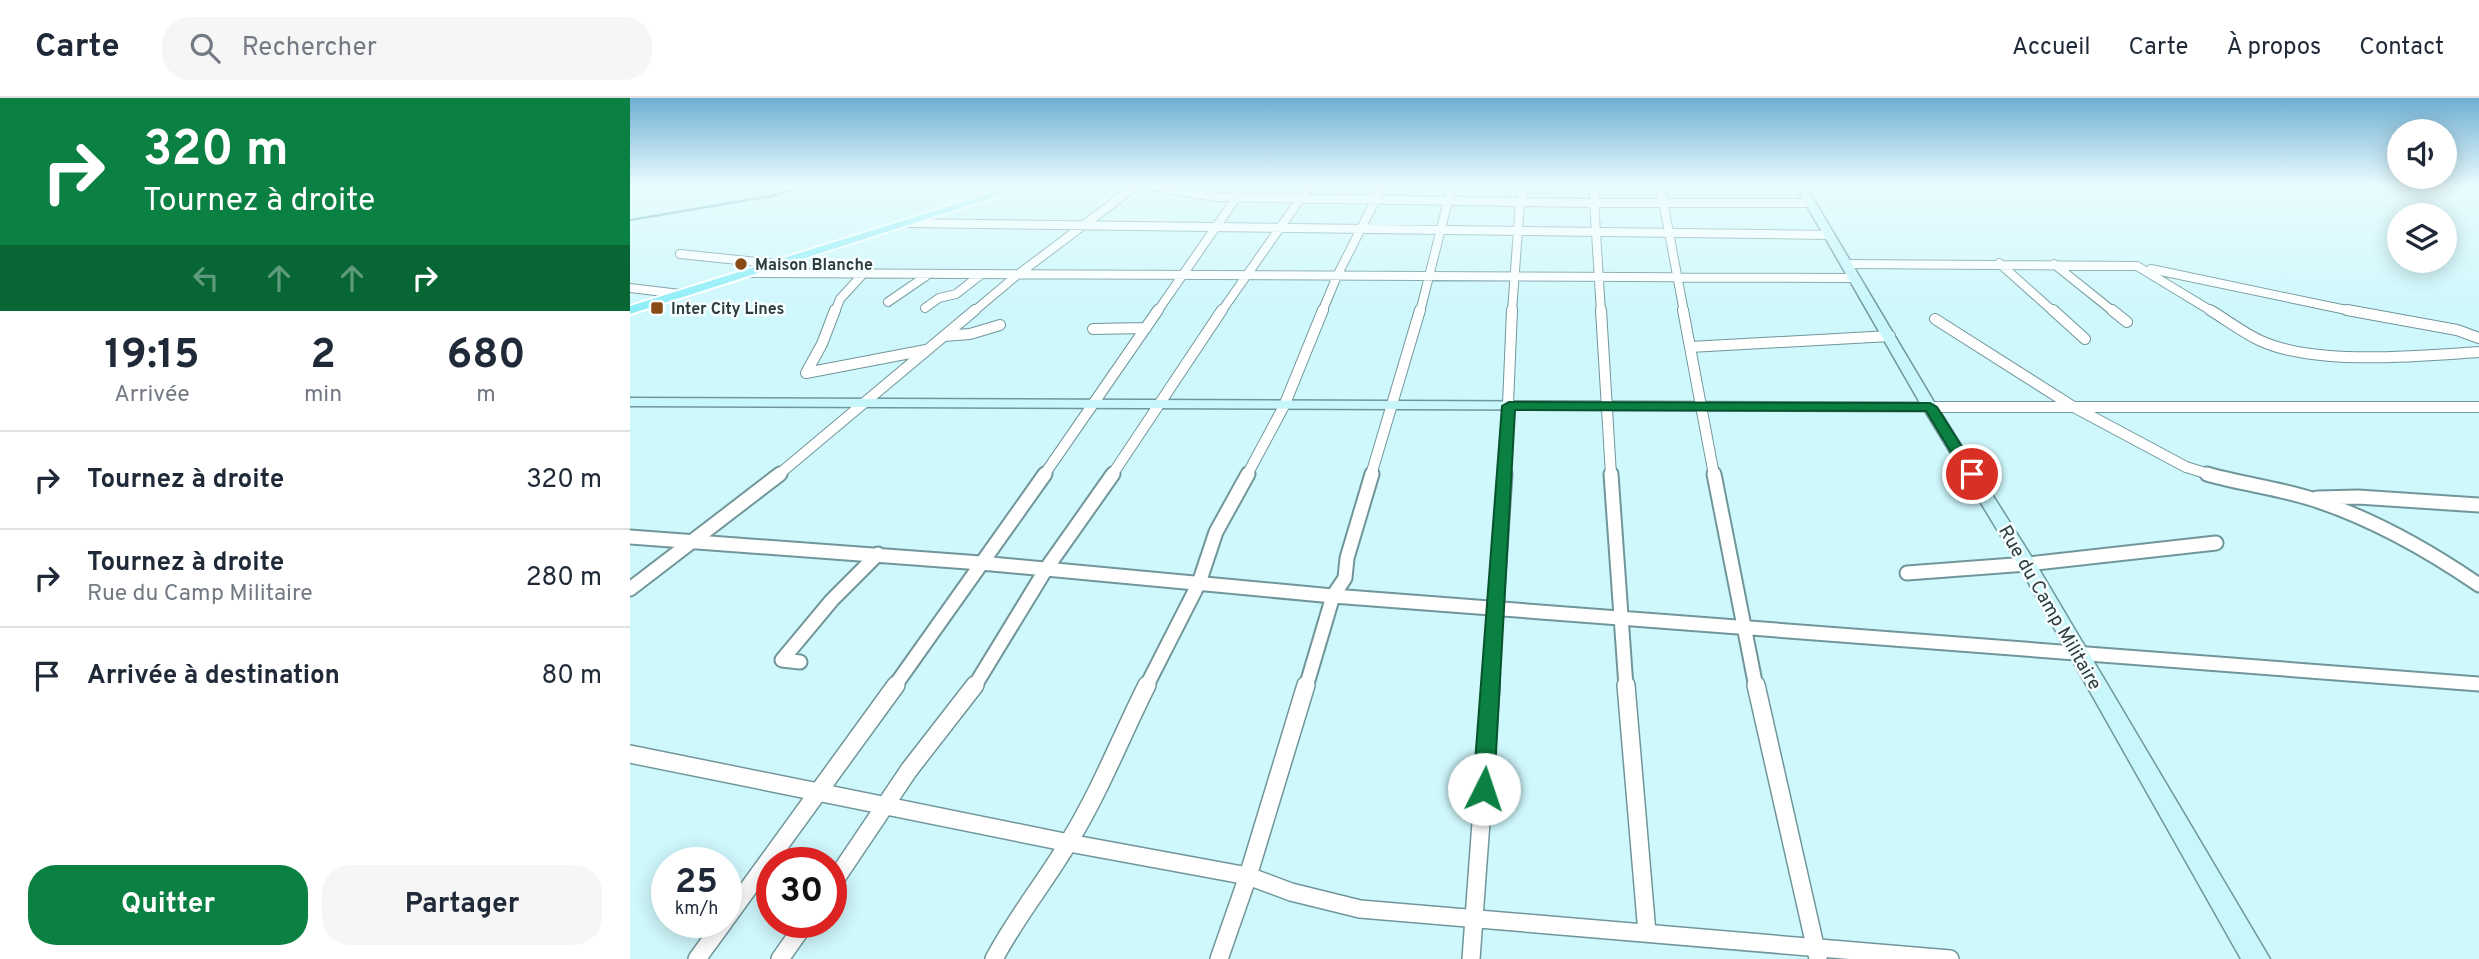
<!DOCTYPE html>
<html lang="fr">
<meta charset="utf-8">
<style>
:root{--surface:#fff;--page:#f6f6f7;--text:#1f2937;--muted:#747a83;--line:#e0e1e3;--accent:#0b8043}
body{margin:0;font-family:Overpass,sans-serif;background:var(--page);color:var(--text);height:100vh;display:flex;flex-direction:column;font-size:26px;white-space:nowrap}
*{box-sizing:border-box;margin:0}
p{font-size:23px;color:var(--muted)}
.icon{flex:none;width:38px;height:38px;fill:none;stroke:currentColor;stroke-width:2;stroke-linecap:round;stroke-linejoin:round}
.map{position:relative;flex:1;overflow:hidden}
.details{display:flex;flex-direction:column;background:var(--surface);width:630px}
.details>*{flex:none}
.top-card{background:#0b8043;color:#fff;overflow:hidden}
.fabs{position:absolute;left:1757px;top:21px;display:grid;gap:14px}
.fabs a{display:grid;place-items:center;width:70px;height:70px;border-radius:50%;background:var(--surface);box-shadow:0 4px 18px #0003;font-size:35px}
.speed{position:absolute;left:21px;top:749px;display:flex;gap:14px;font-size:35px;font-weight:700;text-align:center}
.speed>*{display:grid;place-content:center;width:91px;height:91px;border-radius:50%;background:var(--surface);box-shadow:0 4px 18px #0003;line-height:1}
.speed small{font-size:18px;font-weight:400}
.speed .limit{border:10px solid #d22;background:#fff;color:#111}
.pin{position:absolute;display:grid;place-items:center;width:60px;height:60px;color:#fff;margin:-30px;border:4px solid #fff;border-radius:50%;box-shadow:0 2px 7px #0007}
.me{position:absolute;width:77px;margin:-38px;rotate:4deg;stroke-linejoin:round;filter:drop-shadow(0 0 5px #0008)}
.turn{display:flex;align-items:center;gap:24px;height:147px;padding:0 28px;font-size:32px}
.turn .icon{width:91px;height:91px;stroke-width:2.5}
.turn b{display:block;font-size:49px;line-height:60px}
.lanes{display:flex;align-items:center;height:66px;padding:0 28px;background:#0003;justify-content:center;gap:35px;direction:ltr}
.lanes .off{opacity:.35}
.eta{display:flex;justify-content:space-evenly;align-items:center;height:119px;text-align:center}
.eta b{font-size:42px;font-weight:700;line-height:49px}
.button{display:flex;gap:14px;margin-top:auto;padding:14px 28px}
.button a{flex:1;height:80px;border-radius:28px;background:var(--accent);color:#fff;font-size:28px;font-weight:700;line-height:80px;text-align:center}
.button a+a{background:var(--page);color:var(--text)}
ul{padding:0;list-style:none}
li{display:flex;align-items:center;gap:21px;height:98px;padding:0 28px;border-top:2px solid var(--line)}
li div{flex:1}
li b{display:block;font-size:26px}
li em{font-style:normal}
header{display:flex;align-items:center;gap:42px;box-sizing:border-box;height:98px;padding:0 35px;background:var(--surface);border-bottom:2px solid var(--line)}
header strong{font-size:33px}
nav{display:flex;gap:38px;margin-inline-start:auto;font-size:24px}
.search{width:490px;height:63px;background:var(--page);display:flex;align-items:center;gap:18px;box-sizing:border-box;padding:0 24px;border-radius:28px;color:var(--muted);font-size:26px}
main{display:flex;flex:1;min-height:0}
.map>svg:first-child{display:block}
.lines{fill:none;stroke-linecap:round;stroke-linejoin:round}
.stream{stroke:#59a6ae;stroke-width:2.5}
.street-far3-casing{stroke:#70969a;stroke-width:10}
.street-far2-casing{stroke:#70969a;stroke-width:12}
.street-far1-casing{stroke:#70969a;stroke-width:17}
.street-casing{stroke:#70969a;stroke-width:20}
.secondary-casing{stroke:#70969a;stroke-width:3}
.primary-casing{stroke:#fff;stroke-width:4}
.street-far3{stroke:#fff;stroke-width:8}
.street-far2{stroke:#fff;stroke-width:10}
.street-far1{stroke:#fff;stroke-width:13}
.street{stroke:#fff;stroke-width:17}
.secondary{fill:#c7f7fb;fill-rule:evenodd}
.primary{fill:#8eeef7;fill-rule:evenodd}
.route{fill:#0b8043;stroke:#07532c;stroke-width:2}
.poi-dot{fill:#8a4915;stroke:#f6feff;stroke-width:2.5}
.labels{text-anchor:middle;stroke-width:5;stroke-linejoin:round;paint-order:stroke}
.far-poi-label{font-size:16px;font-weight:bold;fill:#2d3d3f;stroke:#f6feff;text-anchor:start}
.street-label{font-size:19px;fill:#2d3d3f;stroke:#f6feff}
</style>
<header>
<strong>Carte</strong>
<div class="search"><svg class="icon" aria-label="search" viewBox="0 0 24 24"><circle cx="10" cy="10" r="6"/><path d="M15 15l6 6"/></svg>Rechercher</div>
<nav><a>Accueil</a><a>Carte</a><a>À propos</a><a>Contact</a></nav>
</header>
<main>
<section class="details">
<div class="top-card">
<div class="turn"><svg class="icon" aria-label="right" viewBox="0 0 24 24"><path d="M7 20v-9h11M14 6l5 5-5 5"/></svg><div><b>320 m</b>Tournez à droite</div></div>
<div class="lanes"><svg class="icon off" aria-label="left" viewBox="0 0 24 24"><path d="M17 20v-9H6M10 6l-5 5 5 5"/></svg><svg class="icon off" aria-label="ahead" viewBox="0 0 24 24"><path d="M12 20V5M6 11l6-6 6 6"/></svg><svg class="icon off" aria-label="ahead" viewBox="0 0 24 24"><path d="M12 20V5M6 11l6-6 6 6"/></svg><svg class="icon" aria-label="right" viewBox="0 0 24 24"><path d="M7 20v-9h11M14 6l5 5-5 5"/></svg></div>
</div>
<div class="eta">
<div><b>19:15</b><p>Arrivée</p></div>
<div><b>2</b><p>min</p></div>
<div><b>680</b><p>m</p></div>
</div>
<ul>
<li><svg class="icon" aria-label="right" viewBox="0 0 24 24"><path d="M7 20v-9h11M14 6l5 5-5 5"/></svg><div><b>Tournez à droite</b></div><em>320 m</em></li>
<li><svg class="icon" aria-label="right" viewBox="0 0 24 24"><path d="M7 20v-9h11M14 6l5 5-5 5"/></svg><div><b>Tournez à droite</b><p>Rue du Camp Militaire</p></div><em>280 m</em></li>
<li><svg class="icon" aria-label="arrive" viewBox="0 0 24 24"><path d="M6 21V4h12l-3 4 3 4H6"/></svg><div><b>Arrivée à destination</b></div><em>80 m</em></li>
</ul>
<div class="button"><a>Quitter</a><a>Partager</a></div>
</section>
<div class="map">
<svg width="1849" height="861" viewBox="0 0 1849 861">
<rect width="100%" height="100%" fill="#cff8fc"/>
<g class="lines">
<path class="stream" d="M0,122L142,98L179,87"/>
<g class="street-far3-casing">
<path id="street-far3" d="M518,87L584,99L965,105H1180
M963,87L971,214
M1030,87L1054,214
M279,125L1200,137
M50,156L147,166
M1369,165L1424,214
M1217,166L1507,168L1583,214
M1424,166L1484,214
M1521,171L1726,214
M120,175L1225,180
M0,190L50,196
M258,204L296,178
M295,210L309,200L326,196L349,178
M205,214L210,201L232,177
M343,214L386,178L507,87
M527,214L615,87
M591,214L680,87
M692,214L707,178L753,87
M790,214L822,87
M882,214L890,104L894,87"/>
</g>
<g class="street-far2-casing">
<path id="street-far2" d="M205,212L192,246L176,275L296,252
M971,212L981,377
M1053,212L1084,377
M1423,212L1455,241
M1482,212L1497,224
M1580,212C1597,222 1613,235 1631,243C1686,268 1788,258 1849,254
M1717,212L1827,232L1849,240
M1305,221L1442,308L1556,369L1582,377
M463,231L516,230
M314,238L340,236L370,227
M1060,249L1260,238
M1300,309H1849
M148,377L345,212
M414,377L528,212
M482,377L592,212
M617,377L654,308L693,212
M741,377L790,212
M875,377L882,212"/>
</g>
<g class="street-far1-casing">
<path id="street-far1" d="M981,376L996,589
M1084,376L1126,589
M1577,376C1611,386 1648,390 1682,401C1741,420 1798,452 1849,487
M1687,400L1728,399L1849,407
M0,439L351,465L703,498L1849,586
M1277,475L1397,466L1586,445
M0,491L150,376
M170,564L152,562L202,502L248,456
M264,589L415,376
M344,589L416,471L483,376
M516,589L569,485L586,434L618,376
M676,589L703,498L715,480L717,460L742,376
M861,589L875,376"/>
</g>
<g class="street-casing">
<path id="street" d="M996,587L1017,835
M1126,587L1188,861
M0,656L439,745L618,778L661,794L730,811L1320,861
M201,788L279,672L345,587
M96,821L266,587
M67,861L94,824
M150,861L176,824
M364,861C386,819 416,783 440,742C470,693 491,639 517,587
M589,861L618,778L676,587
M841,861L861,587"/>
</g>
<g class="secondary-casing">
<path id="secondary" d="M1165,87H1175L1307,309L1406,466L1640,861H1611L1388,466L1295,313L0,308V300L1290,305Z"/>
</g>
<g class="primary-casing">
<path id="primary" d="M387,87H403L0,216V208Z"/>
</g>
<use href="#street-far3" class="street-far3"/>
<use href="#street-far2" class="street-far2"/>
<use href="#street-far1" class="street-far1"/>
<use href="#street" class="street"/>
<use href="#secondary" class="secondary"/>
<use href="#primary" class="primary"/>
</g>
<linearGradient id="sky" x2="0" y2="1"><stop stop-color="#6faed1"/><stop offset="0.42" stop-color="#e9fcfe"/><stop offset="1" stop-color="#e9fcfe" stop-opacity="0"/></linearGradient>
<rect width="1849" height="208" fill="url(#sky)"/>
<path class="route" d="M879,304L1300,305L1307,309L1349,376L1347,379H1336L1296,313L885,312L864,691L861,697L854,700L846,697L843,691L872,308Z"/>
<g class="poi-dot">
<circle cx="111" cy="166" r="7"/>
<rect x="20" y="203" width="14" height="14" rx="3.5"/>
</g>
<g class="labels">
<g class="far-poi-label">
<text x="125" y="172">Maison Blanche</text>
<text x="41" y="216">Inter City Lines</text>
</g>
<g class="street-label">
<text transform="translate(1421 509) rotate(60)" y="7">Rue du Camp Militaire</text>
</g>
</g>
</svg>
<div class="fabs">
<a><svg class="icon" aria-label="sound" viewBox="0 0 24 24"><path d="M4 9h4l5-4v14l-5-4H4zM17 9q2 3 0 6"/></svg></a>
<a><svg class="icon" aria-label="layers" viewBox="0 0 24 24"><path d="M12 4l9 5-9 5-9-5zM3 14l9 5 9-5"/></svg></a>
</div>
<div class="speed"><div>25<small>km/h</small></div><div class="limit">30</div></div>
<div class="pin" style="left:1342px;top:376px;background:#d93025"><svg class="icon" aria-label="arrive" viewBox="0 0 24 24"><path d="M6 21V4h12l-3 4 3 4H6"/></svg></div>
<svg class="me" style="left:854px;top:691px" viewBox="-20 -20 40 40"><circle r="19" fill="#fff"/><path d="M0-13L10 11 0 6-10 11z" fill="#0b8043"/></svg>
</div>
</main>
